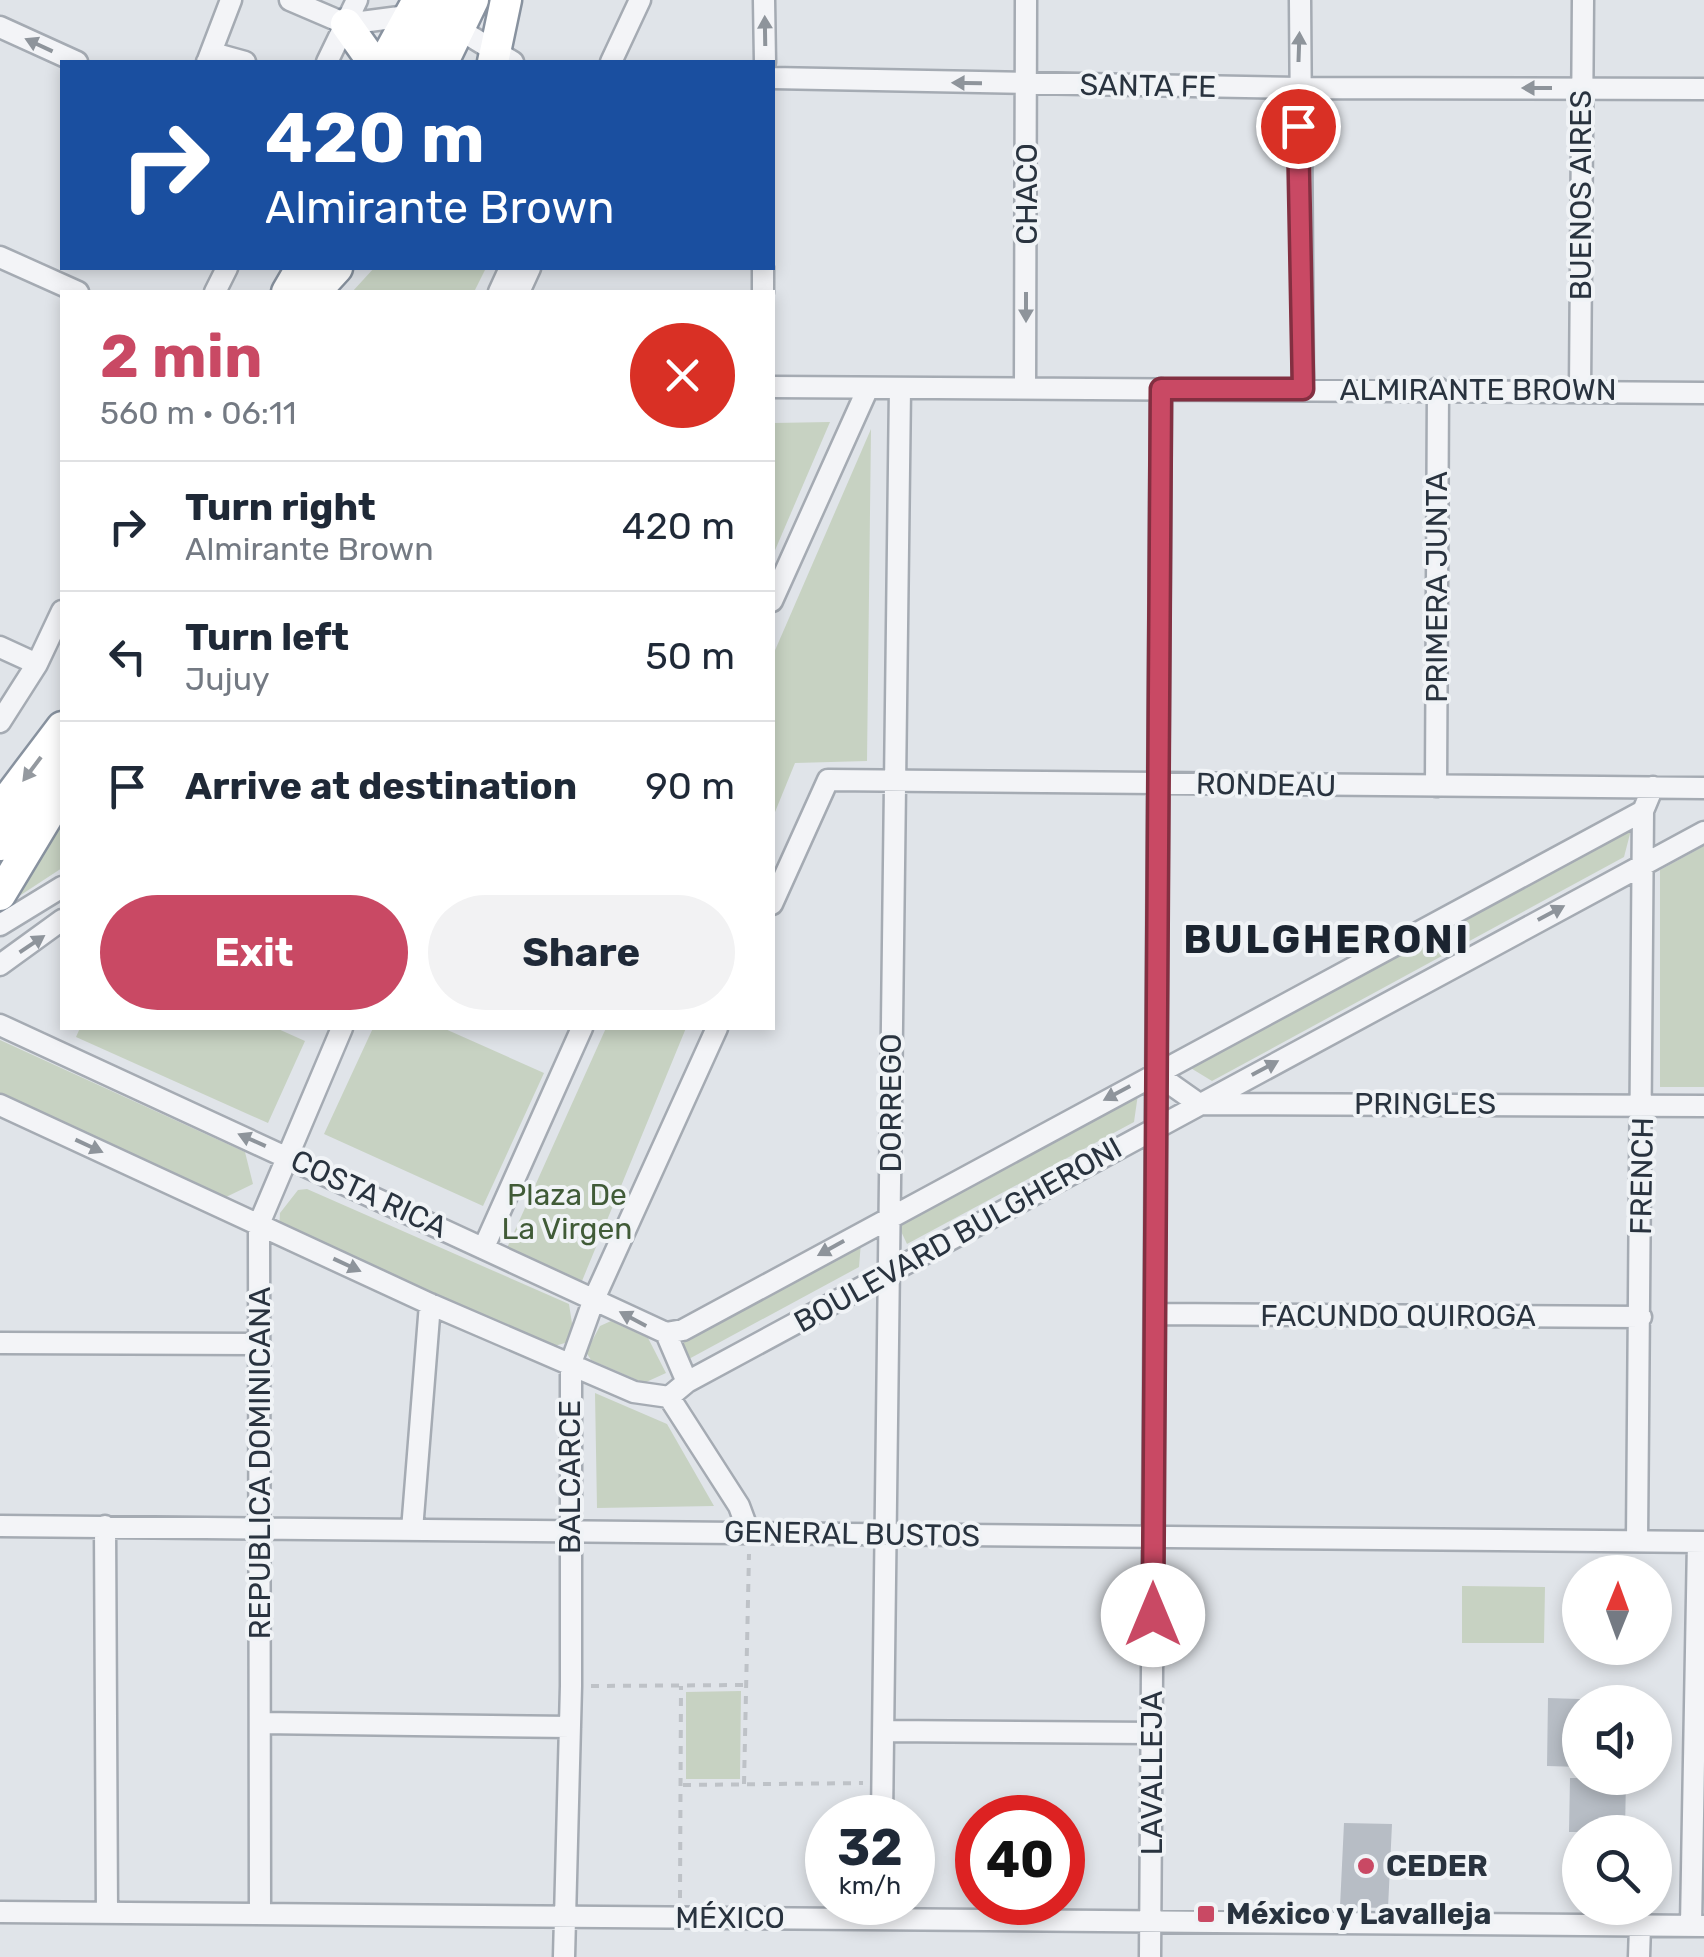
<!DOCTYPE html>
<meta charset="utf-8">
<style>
:root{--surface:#fff;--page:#f2f2f3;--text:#1f2937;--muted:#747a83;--line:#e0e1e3;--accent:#c94964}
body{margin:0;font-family:Rubik,sans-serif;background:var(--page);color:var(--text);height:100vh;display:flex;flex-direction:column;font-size:38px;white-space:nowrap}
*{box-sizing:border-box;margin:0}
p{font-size:32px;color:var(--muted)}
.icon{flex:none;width:55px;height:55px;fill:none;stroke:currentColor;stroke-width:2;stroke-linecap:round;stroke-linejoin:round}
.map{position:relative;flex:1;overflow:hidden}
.sheet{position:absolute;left:60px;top:290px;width:715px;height:740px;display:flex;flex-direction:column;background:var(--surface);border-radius:0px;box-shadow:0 5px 15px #0003}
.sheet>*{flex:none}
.guide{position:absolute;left:60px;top:60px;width:715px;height:210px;border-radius:0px;box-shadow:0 5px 15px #0003;background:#1a4fa0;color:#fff;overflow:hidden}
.needle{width:65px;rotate:1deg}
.buttons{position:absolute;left:1562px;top:1555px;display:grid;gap:20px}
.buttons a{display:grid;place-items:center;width:110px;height:110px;border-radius:50%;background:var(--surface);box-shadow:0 5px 15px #0003;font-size:50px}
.speed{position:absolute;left:805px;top:1795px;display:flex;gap:20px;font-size:50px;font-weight:700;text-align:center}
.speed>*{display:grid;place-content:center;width:130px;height:130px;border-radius:50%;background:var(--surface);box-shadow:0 5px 15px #0003;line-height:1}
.speed small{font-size:25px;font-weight:400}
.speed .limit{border:15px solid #d22;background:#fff;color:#111}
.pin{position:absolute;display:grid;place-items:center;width:85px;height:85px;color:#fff;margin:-42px;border:5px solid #fff;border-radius:50%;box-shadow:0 2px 10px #0007}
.me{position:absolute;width:110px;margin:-55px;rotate:0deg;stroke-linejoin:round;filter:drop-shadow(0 0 8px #0008)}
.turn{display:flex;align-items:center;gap:35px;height:210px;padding:0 40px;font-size:45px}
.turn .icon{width:130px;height:130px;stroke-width:2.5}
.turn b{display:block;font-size:70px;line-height:85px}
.round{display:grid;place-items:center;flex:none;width:105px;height:105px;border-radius:52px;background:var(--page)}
.overview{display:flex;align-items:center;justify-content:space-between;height:170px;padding:0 40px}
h1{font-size:60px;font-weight:700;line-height:75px;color:var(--accent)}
.cta{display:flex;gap:20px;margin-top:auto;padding:20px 40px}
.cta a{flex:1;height:115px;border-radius:60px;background:var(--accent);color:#fff;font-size:40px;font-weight:700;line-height:115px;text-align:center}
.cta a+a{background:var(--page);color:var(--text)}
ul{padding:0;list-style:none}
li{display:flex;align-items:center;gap:30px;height:130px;padding:0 40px;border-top:2px solid var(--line)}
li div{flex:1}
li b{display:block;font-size:38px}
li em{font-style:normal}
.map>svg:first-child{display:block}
.green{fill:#c7d2c2}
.building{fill:#b7bdc5}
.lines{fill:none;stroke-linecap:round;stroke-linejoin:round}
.minor-casing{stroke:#a5abb3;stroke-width:25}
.highway-casing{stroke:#88929f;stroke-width:35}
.path{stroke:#bec2c7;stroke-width:4;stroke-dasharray:8 8;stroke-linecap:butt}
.minor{stroke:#f3f4f7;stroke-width:20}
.highway{stroke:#fff;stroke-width:30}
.oneway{fill:#8e949b}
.oneway2{fill:#94999f}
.route-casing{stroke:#832f41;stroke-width:25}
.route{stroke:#c94964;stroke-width:18}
.poi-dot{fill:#c94964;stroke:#f0f3f6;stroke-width:4}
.labels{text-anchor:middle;stroke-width:8;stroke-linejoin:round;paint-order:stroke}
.street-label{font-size:30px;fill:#29333f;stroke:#f0f3f6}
.park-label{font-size:30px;fill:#405b37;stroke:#f0f3f6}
.poi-label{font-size:30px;font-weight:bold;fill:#29333f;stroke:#f0f3f6;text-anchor:start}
.district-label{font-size:40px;font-weight:bold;letter-spacing:2.5px;fill:#1b2430;stroke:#f0f3f6}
</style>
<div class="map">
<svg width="1704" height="1957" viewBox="0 0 1704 1957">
<rect width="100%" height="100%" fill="#e0e4e9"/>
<path class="green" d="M374,268H486L474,292H352Z
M830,422L773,555V423Z
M871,429L867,761L795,763L773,817V655Z
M62,821V868L4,906Z
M1631,830L1624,857L1212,1081L1189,1067Z
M1704,846V1087H1660V870Z
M80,1028H276L305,1041L268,1123L76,1037Z
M373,1028H443L544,1073L483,1206L324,1134Z
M606,1028H686L582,1281L507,1248Z
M0,1040L245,1152L253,1184L224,1198L0,1093Z
M1138,1094L1134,1122L907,1244L898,1225Z
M307,1189L569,1304L573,1330L565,1343L551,1347L279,1230L280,1213L298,1190Z
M861,1242L859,1267L687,1360L679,1345Z
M611,1321L648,1338L666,1373L644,1383L591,1360L586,1352L600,1326Z
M595,1393L667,1424L714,1506L597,1508Z
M1462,1586L1545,1587L1544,1643H1462Z
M741,1691L740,1779H686V1692Z"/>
<path class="building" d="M1548,1698L1580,1699V1767L1547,1766Z
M1570,1778H1626L1625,1832H1569Z
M1344,1823L1392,1824L1388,1908L1340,1907Z"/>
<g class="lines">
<g class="minor-casing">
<path id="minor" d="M290,0L346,24L415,15
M764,0L765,62
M1300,0L1303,389
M452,25L513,62
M0,27L77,62
M208,60L231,0
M207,62L216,54L245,62
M327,62L357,0
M611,62L640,0
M772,78L1298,88L1704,89
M0,257L78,292
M215,292L227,268
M499,292L510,268
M519,292L530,268
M763,292V268
M772,387L1704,393
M1025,388L1026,0
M1580,390L1583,0
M772,601L868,388
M0,647L37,664
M0,722L37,664L62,611
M1436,786L1438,388
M772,904L828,780L1704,788
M0,925L62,887
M0,965L62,920
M0,1025L666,1333L687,1382L669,1397L634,1392L430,1304L0,1105
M1155,1073L1199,1104L1704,1106
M484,1247L582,1028
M1155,1314L1641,1317
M666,1333L683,1330L1643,811L1653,787
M0,1343L260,1344
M687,1382L1704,832
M669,1397L739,1506L749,1533
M0,1526L1704,1542
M105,1526L107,1913
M412,1530L430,1304
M1637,1541L1643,811
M261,1723L570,1727
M884,1731L1152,1733
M882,1818L900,388
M0,1912L1704,1926
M260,1914L259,1224L342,1028
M1691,1925L1698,1542
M564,1957L571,1686V1363L594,1299L717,1028
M1150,1957L1161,389
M1639,1957L1640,1926"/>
</g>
<g class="highway-casing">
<path id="highway" d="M346,24L373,62
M384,62L418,0
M415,62L445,0
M443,62L473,0
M493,62L506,0
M287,292L301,268
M315,292L337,268
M0,809L62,727
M0,845L62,768
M0,895L62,792"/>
</g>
<path class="path" d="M591,1686L746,1685
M744,1784L749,1554
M683,1785L863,1783
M680,1898L681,1686"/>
<use href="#minor" class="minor"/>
<use href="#highway" class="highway"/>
</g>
<defs><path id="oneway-solid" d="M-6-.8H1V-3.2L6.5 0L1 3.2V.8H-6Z" transform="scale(2.5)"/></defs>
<g class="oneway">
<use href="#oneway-solid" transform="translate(765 31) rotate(-91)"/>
<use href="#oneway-solid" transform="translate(39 45) rotate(-155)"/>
<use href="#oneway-solid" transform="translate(1299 47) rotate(-88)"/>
<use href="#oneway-solid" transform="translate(967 83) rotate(-179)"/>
<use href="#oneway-solid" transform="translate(1537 88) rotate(180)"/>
<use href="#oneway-solid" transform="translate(1026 307) rotate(90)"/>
<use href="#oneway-solid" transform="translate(1551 913) rotate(-28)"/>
<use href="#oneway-solid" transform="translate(32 944) rotate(-34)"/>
<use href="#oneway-solid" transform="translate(1265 1068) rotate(-28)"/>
<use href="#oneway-solid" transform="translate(1117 1093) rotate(152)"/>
<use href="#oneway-solid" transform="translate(252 1140) rotate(-156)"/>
<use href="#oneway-solid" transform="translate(89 1146) rotate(25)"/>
<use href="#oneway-solid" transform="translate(831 1248) rotate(151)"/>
<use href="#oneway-solid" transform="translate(347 1265) rotate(25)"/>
<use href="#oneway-solid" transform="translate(633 1319) rotate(-152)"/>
</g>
<use class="oneway2" href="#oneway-solid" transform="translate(32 769) rotate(127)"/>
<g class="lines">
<g class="route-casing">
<path id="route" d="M1153,1615L1161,389H1303L1298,126"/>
</g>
<use href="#route" class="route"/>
</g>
<g class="poi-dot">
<circle cx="1366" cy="1866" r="10"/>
<rect x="1196" y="1904" width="20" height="20" rx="5"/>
</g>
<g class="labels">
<g class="street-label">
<text transform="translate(1148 86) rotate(1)" y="10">SANTA FE</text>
<text transform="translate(1027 194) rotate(-90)" y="10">CHACO</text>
<text transform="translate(1581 195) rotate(-90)" y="10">BUENOS AIRES</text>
<text x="1478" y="400">ALMIRANTE BROWN</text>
<text transform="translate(1437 587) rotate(-90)" y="10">PRIMERA JUNTA</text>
<text transform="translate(1266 785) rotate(1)" y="10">RONDEAU</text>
<text transform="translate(891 1103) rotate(-90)" y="10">DORREGO</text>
<text x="1425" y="1114">PRINGLES</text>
<text transform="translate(1642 1176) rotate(-89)" y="10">FRENCH</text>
<text transform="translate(369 1194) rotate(25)" y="10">COSTA RICA</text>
<text transform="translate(958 1235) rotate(-29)" y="10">BOULEVARD BULGHERONI</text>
<text x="1398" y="1326">FACUNDO QUIROGA</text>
<text transform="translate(260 1463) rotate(-90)" y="10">REPUBLICA DOMINICANA</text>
<text transform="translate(570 1477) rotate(-90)" y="10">BALCARCE</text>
<text transform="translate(852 1534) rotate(1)" y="10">GENERAL BUSTOS</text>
<text transform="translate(1152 1773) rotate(-90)" y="10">LAVALLEJA</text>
<text x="730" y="1928">MÉXICO</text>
</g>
<g class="park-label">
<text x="567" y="1205">Plaza De<tspan x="567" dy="34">La Virgen</tspan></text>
</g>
<g class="poi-label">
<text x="1386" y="1876">CEDER</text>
<text x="1226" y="1924">México y Lavalleja</text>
</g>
<g class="district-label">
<text x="1327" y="953">BULGHERONI</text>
</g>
</g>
</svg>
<div class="buttons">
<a><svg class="needle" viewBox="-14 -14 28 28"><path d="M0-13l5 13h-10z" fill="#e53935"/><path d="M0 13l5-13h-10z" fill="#747a83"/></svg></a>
<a><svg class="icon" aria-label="sound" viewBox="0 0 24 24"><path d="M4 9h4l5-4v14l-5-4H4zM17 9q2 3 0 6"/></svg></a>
<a><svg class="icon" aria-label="search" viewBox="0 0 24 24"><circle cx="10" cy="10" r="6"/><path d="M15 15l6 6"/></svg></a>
</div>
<div class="speed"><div>32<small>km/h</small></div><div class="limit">40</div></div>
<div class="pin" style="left:1298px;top:126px;background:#d93025"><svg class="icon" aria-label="arrive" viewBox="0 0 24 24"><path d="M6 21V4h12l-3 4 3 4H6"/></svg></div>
<svg class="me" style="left:1153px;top:1615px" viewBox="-20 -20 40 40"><circle r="19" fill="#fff"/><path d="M0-13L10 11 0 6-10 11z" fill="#c94964"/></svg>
<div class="guide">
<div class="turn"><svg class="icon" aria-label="right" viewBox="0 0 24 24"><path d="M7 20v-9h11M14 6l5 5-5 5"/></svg><div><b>420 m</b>Almirante Brown</div></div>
</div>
<section class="sheet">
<div class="overview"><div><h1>2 min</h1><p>560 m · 06:11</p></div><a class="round" style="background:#d93025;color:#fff"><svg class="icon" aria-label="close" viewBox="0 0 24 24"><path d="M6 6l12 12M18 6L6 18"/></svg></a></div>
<ul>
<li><svg class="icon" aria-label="right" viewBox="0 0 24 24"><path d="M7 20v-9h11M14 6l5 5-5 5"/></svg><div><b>Turn right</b><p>Almirante Brown</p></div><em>420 m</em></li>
<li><svg class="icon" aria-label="left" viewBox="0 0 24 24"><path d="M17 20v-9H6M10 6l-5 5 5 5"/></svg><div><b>Turn left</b><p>Jujuy</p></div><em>50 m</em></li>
<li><svg class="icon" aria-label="arrive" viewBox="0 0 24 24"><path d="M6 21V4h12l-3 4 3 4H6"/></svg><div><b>Arrive at destination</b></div><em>90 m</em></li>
</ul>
<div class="cta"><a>Exit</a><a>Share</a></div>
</section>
</div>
